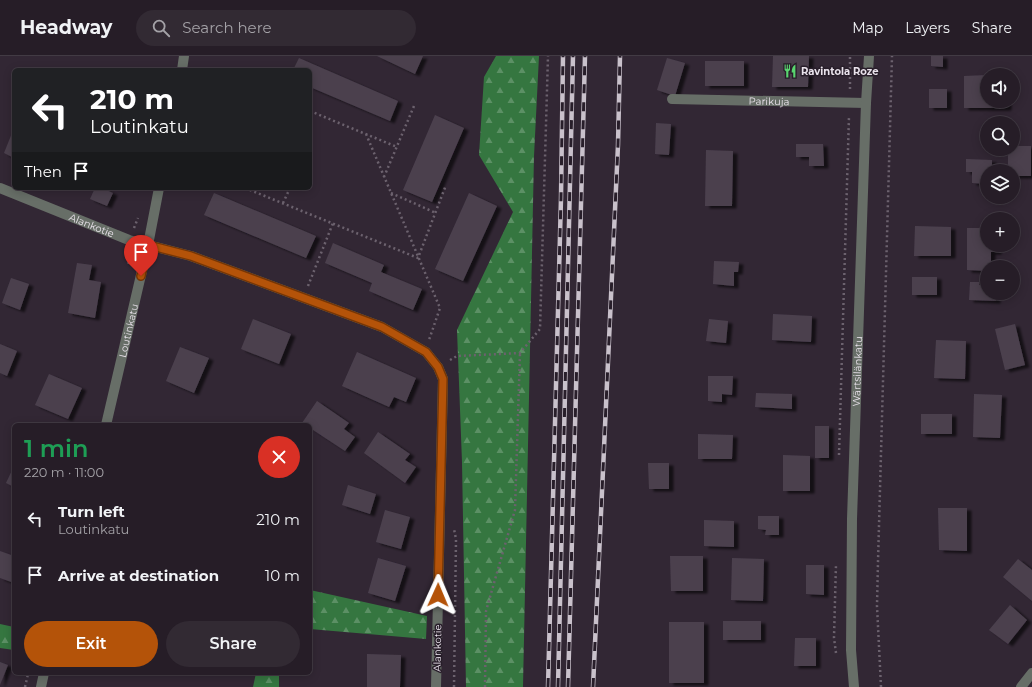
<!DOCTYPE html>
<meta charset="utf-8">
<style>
:root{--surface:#261d27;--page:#322a33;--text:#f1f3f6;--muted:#a4a2a7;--line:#423b44;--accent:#b45309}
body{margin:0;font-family:Montserrat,sans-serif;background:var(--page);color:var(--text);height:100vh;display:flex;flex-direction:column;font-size:15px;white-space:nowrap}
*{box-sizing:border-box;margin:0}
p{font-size:13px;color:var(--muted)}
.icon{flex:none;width:22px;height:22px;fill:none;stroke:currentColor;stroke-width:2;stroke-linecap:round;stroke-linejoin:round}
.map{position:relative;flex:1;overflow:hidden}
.sheet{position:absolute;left:12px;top:367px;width:300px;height:252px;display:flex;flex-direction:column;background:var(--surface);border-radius:6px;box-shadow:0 2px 10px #0003,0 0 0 1px var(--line)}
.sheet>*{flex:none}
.guide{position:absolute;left:12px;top:12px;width:300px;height:122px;border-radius:6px;box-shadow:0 2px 10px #0003,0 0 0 1px var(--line);background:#202124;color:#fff;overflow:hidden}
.fabs{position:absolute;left:980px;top:12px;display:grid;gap:8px}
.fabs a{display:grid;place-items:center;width:40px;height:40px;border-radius:50%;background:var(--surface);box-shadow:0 2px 10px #0003,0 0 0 1px var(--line);font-size:20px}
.pin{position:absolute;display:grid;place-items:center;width:34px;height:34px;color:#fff;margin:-41px -17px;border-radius:50% 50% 50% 0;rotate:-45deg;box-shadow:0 0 4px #0007}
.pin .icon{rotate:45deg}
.me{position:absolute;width:44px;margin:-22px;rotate:1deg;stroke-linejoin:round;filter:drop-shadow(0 0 3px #0008)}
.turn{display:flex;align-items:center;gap:14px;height:84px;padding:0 12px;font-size:18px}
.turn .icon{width:52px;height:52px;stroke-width:2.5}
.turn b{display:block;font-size:28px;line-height:34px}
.then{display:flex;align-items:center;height:38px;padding:0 12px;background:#0003;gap:8px;font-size:15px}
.round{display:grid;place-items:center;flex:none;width:42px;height:42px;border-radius:21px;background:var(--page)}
.headline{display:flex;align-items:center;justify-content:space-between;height:68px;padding:0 12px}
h1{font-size:24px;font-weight:600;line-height:30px;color:#1e9e55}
.action{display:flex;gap:8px;margin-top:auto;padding:8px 12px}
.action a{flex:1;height:46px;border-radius:24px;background:var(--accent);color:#fff;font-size:16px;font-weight:600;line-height:46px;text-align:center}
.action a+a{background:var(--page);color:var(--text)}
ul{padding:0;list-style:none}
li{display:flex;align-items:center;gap:12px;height:56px;padding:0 12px}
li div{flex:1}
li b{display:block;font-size:15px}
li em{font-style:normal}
header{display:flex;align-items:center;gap:24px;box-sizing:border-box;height:56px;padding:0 20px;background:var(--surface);border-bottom:1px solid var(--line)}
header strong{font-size:19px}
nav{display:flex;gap:22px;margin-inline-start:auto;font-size:14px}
.search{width:280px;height:36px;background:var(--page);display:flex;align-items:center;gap:10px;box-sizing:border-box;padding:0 14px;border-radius:22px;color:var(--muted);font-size:15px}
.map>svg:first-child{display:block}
.forest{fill:url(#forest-firs)}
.building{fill:#4b404e;filter:url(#shadow)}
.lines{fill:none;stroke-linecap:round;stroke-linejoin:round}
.path{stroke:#6c626e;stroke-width:2.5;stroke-dasharray:2 3;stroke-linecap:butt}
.minor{stroke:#676e67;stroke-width:10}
.tertiary{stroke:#676e67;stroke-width:10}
.rail-casing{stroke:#c9c1cb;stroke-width:4.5}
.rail{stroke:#281e2a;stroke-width:3;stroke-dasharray:9;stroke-linecap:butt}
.route-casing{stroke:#753606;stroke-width:10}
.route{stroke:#b45309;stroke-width:7}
.labels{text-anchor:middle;stroke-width:3;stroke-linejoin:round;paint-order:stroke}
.poi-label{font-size:10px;font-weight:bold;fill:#eae3ec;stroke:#281e2a;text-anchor:start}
.street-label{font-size:10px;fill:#eae3ec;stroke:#281e2a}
</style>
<header>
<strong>Headway</strong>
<div class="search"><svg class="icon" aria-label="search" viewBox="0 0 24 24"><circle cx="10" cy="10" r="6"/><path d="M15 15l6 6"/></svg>Search here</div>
<nav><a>Map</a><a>Layers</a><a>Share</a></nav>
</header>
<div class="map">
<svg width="1032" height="631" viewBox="0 0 1032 631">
<defs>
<pattern id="forest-firs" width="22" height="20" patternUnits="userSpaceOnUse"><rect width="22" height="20" fill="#357640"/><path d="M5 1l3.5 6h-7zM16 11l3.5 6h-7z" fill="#5c9065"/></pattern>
<filter id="shadow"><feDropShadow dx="4.5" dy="2.5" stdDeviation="1" flood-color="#0009"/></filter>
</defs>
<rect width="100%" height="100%" fill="#322734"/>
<path class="forest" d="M496,0H539L534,100L523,631H466L462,406L457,274L513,156L479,99L484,21Z
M310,534L427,560L426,583L310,573Z
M0,568L14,571V594L0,592Z
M256,617H279V631H253Z"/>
<path class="building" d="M377,0H423L415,18Z
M773,0H809L808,31H772Z
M931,0H943V11L931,10Z
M299,2L398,45L390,65L310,31V14H293Z
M667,2L685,7L675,40L657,34Z
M705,5H744V30H705Z
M998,16H1007V19H998Z
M987,19V45H1007V52H964V20Z
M929,33H947V52H929Z
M435,59L464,72L432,146L403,134Z
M656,67L671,68L669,99L655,98Z
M14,72V102L4,97Z
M796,88H823L824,110H809V101H796Z
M1013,90H1031V120H1013V115H1008V93H1013Z
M706,94L733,95L732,150H705Z
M966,103L992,104V115H987V128L972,127V116H966Z
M95,132H102L113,137L107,150L90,143Z
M214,137L316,180L306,202L204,159Z
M469,137L497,150L463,225L435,213Z
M915,170L951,171V200H914Z
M967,172H987V189H997V196H991V211H987V215L967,214Z
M333,187L384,209L381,216L422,233L413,254L369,235L372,227L325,207Z
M714,205L739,206L738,216H734V230L713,228Z
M77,207L92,209L89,224L101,226L95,262L68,257Z
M912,221H937V239H912Z
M11,222L29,228L20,254L2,247Z
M970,226H979V229H987V237H996V245L969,244Z
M773,258L812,260L811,286L772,284Z
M253,263L291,278L279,308L241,293Z
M709,263L728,265L726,287L706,285Z
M1015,268L1025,309L1005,314L995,273Z
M936,284L966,285L965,323L934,322Z
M0,288L17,295L7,320L0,317Z
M180,291L209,302L194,337L166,325Z
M357,296L416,322L406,346L394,341L389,351L342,330Z
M49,318L82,332L68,363L35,349Z
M708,320H733L732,339L722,338V346L708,345Z
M756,337L792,338V353L755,351Z
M974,338L1002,339L1000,382L973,381Z
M317,345L349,367L344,373L355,381L345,395L310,372V369H306L302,367Z
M921,358H952V378H921Z
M815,370H829V402H815Z
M378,376L410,398L405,404L416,411L405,427L364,397Z
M698,378L733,379L732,403H698Z
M783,399L810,400V435H783Z
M648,407H669V433H649Z
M14,410V431L6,427Z
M348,429L376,438L370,458L342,449Z
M938,452H967V495L939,494Z
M385,454L410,461L401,493L376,486Z
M758,460H779V479H765L766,474L758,473Z
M704,464L734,465V491L704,490Z
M0,495L14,500V527L0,522Z
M670,500H703V535H671Z
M378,502L406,510L395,545L368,537Z
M732,502L764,503L763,545L731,544Z
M1018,503L1032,514V545L1003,521Z
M806,509H824V539L806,538Z
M1010,549L1027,564L1008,588L989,574Z
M723,565H761V584H723Z
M669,566H704V627H669Z
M795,582H816V610H794Z
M367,598L401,599L400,631H367Z
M0,606L8,609L0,629Z"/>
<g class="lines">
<path class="path" d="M850,33V0
M310,55L397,91
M310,78V82
M366,78L440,252L429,284
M384,121L414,50
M245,132L418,202L446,129
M391,137L436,157
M283,147L290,132
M134,172L138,162
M127,196L129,209
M308,230L333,167
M450,304L457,300L520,297L540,273L548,0
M839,399L849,60
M836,597L834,582L836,508
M25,631L28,618
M454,631L456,483L454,473
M485,631L486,555L515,454L520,297
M881,631L877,550L878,506L892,0"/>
<g class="minor">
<path d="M182,14L184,0"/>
<path id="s1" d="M672,43L866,47"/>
<path id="s2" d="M0,132L129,184L191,200L382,271L426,296L438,311L443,323L436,631"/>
<path id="s3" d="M106,369L148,189L159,132"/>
<path d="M41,631L44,617"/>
<path d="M1021,631L1032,617"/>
</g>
<path class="tertiary" id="s4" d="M854,631L851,594L852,463L866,47L869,0"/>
<g class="rail-casing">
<path id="rail" d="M548,631L561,142L563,0
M558,631L573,0
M568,631L585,0
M593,631L618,89L620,0"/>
</g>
<use href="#rail" class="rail"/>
</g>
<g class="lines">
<g class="route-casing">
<path id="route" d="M141,220L148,189L191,200L382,271L426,296L438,311L443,323L438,539"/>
</g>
<use href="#route" class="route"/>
</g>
<defs>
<g id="restaurant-bare" transform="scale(1.08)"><path d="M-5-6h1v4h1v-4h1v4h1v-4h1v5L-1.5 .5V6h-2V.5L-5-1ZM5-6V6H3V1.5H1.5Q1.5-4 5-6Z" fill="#59d56f" stroke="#281e2a" stroke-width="2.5" paint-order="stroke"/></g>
</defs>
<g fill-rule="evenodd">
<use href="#restaurant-bare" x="790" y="15"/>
</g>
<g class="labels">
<g class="poi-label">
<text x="801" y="19">Ravintola Roze</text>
</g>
<g class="street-label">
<text dy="4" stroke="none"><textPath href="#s1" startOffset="97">Parikuja</textPath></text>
<text dy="4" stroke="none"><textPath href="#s2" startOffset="99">Alankotie</textPath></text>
<text dy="4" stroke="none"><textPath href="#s3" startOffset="97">Loutinkatu</textPath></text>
<text dy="4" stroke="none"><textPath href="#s4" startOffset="316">Wärtsilänkatu</textPath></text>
<text transform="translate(437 592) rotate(-89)" y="4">Alankotie</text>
</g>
</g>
</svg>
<div class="fabs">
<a><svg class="icon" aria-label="sound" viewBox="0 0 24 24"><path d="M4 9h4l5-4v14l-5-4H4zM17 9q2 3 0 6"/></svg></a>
<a><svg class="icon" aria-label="search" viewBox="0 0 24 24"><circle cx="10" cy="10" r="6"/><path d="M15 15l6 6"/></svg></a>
<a><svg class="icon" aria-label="layers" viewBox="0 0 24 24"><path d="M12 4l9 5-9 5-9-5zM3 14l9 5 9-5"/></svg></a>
<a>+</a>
<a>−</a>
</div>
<div class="pin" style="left:141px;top:220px;background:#d93025"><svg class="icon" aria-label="arrive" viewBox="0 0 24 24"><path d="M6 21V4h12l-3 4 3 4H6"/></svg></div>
<svg class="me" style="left:438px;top:539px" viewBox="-20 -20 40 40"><path d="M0-17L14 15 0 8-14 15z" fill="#b45309" stroke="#fff" stroke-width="4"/></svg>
<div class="guide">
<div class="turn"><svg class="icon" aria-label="left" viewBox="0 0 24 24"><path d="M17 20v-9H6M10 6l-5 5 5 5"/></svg><div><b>210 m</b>Loutinkatu</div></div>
<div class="then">Then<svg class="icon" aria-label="arrive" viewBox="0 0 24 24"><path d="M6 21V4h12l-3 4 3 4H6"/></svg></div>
</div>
<section class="sheet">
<div class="headline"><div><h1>1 min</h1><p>220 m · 11:00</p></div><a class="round" style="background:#d93025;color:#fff"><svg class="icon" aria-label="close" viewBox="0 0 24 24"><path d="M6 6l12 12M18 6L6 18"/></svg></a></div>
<ul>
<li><svg class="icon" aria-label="left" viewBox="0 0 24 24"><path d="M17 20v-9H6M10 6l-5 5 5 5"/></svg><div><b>Turn left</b><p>Loutinkatu</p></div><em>210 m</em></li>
<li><svg class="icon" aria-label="arrive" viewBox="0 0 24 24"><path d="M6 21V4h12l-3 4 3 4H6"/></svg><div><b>Arrive at destination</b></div><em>10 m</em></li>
</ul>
<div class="action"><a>Exit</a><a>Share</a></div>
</section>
</div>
